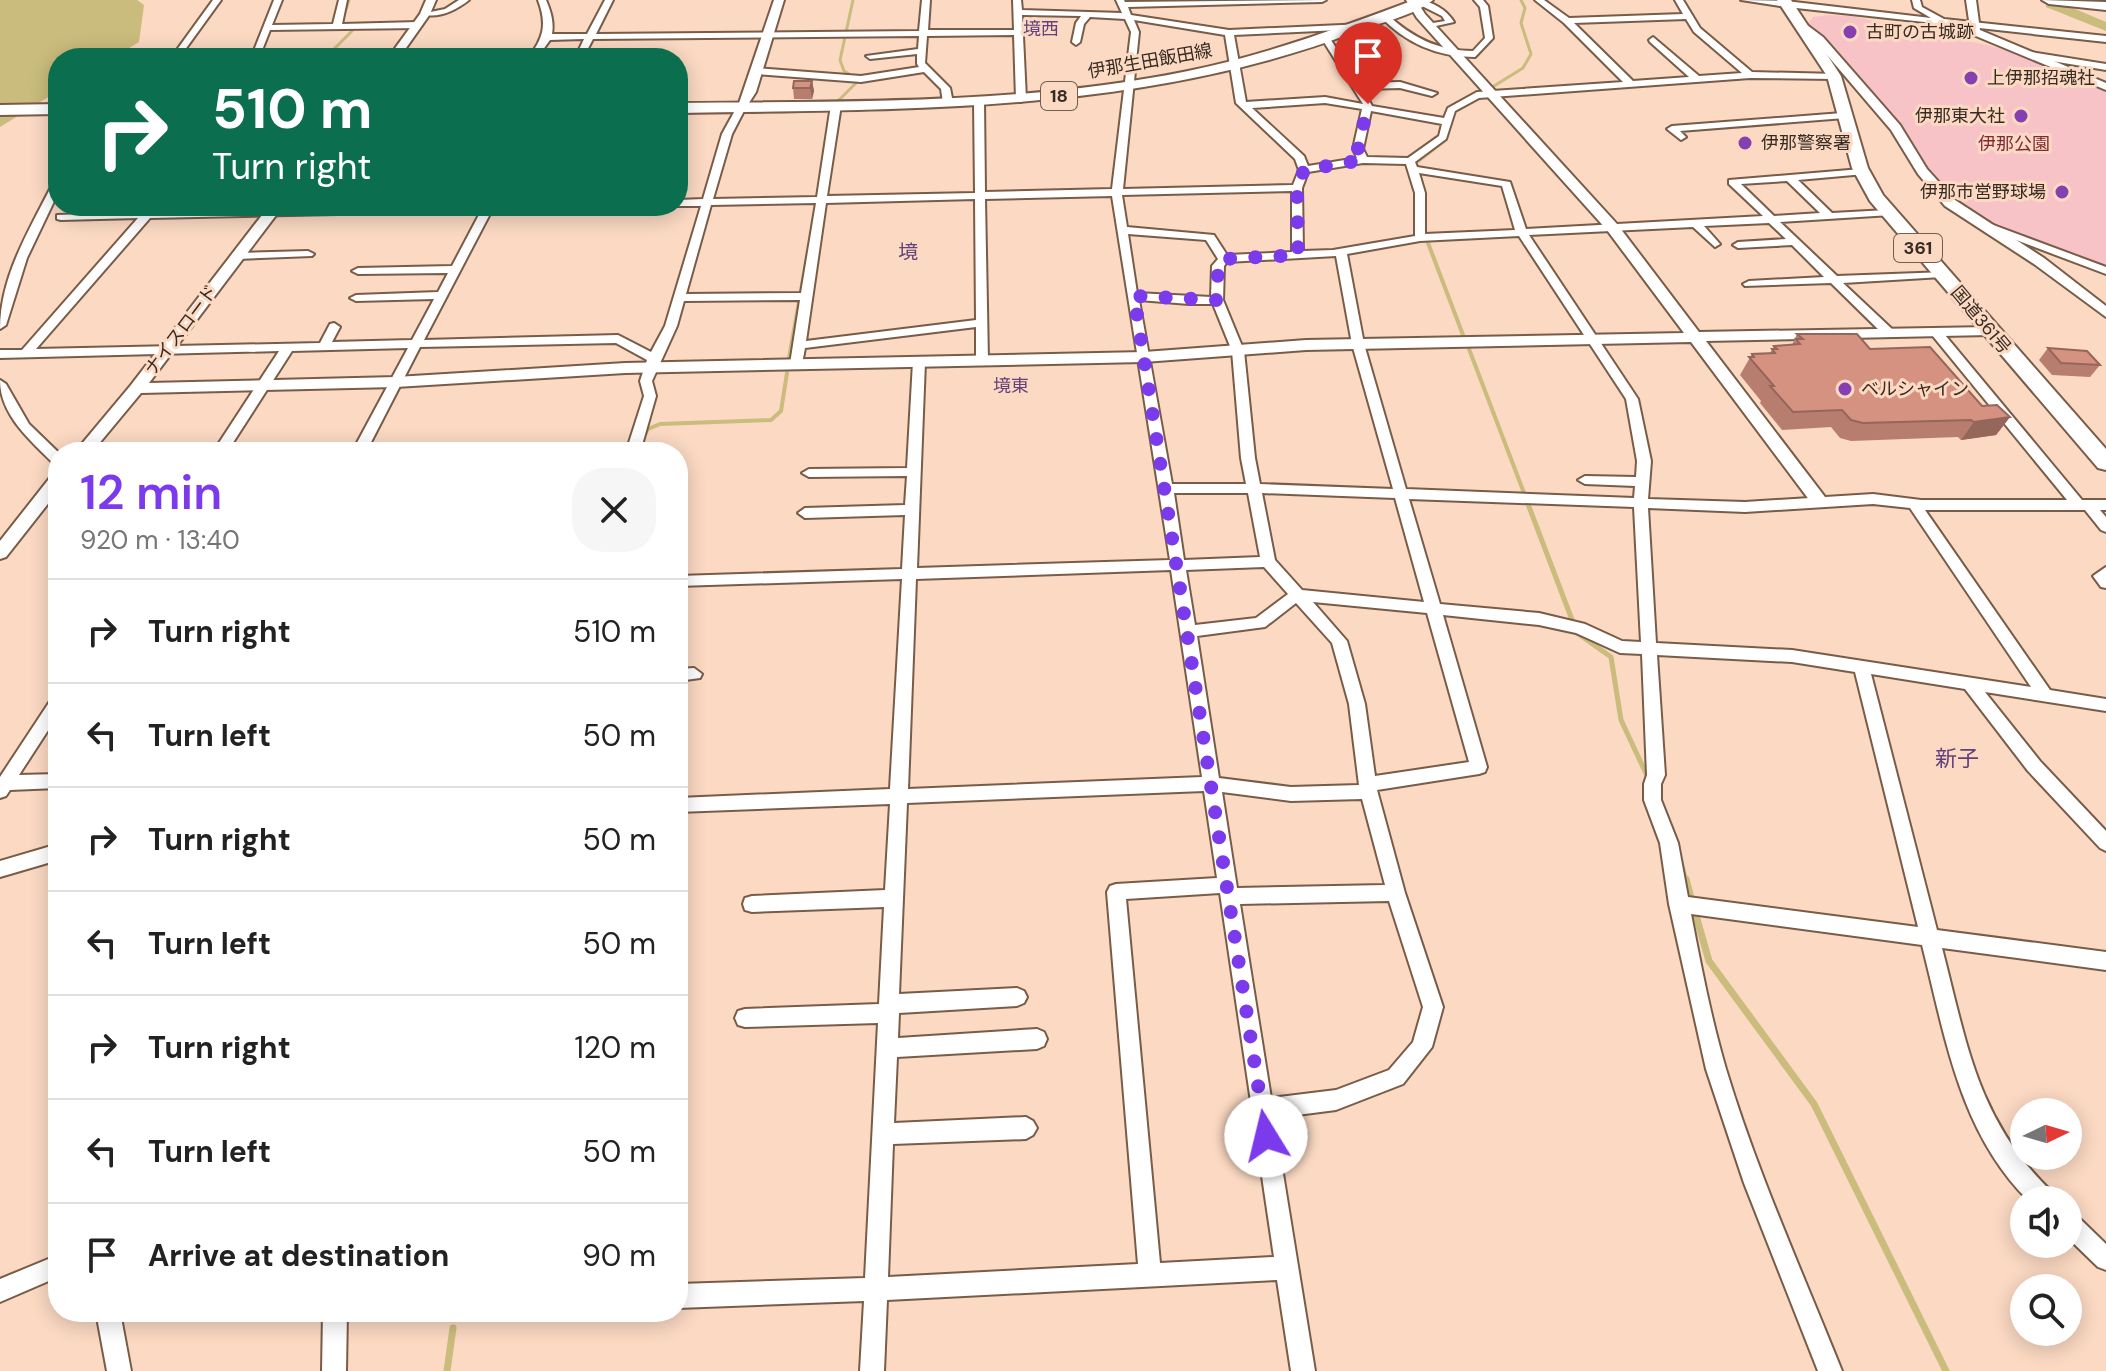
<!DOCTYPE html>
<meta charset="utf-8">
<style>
:root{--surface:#fff;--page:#f6f6f6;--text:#222;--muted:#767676;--line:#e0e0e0;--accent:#7c3aed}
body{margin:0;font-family:"DM Sans","Noto Sans JP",sans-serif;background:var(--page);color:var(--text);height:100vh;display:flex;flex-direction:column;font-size:30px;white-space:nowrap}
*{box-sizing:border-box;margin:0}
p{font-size:26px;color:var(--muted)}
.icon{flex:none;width:44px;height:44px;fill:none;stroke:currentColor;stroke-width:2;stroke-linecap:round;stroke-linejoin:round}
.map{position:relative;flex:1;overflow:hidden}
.side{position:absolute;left:48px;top:442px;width:640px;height:880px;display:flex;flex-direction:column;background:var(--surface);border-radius:32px;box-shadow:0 4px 20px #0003}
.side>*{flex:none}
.banner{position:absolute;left:48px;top:48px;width:640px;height:168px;border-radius:32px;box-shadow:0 4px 20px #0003;background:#0b6e4f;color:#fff;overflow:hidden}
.needle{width:52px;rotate:85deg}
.tools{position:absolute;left:2010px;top:1098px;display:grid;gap:16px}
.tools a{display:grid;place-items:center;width:72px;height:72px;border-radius:50%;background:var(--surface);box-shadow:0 4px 20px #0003;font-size:40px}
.pin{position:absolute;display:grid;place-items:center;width:68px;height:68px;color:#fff;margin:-82px -34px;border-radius:50% 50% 50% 0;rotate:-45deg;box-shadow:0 0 8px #0007}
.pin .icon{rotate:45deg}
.me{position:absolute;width:88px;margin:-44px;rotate:351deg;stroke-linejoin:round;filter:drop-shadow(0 0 6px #0008)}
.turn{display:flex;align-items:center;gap:28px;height:168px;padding:0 32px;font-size:36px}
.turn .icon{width:104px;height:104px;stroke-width:2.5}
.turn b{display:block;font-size:56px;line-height:68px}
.round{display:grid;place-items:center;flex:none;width:84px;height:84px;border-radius:32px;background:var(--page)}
.summary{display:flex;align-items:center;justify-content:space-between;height:136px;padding:0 32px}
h1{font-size:48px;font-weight:600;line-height:60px;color:var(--accent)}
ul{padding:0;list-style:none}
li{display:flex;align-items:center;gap:24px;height:104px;padding:0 32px;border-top:2px solid var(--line)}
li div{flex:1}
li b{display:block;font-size:30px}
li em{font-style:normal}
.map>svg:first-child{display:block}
.green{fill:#f8c3c7}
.water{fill:#cabc7c}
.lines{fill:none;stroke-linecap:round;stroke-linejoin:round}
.stream-far3{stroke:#cabc7c;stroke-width:3}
.stream-far2{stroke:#cabc7c;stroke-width:4}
.stream-far1{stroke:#cabc7c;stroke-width:5}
.stream{stroke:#cabc7c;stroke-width:7}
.river{fill:#cabc7c;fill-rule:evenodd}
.minor-casing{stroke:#785c48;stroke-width:4}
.tertiary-casing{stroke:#785c48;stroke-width:4}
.primary-casing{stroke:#785c48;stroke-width:4}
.trunk-casing{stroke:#785c48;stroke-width:4}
.minor{fill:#fff;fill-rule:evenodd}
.tertiary{fill:#fff;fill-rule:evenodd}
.primary{fill:#fff;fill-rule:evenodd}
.trunk{fill:#fff;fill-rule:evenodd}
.wall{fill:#b77e6f}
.shaded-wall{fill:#95665a}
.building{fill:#d59281;stroke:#95665a;stroke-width:2}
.route{stroke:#7c3aed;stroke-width:14;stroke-dasharray:0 25.2}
.poi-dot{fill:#863fb1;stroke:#fbd9c3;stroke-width:3}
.labels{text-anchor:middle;stroke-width:6;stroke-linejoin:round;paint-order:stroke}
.far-neighbourhood-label{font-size:18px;fill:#63417b;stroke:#fbd9c3}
.far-poi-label{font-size:18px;fill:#372b22;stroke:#fbd9c3;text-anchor:start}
.far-street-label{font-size:18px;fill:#372b22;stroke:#fbd9c3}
.shield{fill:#fbd9c3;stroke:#725f52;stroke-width:2}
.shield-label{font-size:18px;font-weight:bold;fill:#372b22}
.far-park-label{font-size:18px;fill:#7e2b39;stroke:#fbd9c3}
.far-quarter-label{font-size:20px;fill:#63417b;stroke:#fbd9c3}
.neighbourhood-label{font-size:22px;fill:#63417b;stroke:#fbd9c3}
</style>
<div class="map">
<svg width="2106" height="1371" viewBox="0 0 2106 1371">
<rect width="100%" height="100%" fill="#fbd9c3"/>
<path class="green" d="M1828,15L1851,16L2019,52L2106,88V276L1977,225L1945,203L1891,128L1855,88L1808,23L1813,17Z"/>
<path class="water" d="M0,0H137L144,5L139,42L113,58H58V91L0,127Z"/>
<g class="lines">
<path class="stream-far3" d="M325,58L352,31L341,25L349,0
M1494,86L1523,68L1531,54L1521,23L1525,8L1521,0
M837,102L859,80L844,71L840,60L853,0
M813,220L819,188
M1425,220L1424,190L1416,163L1446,140L1453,113L1480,97"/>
<path class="stream-far2" d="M1425,218V222
M812,226L814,218
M1425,235L1463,335
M1469,349L1529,506
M789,358L808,251
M644,436L648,429L660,424L771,420L781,411L787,373"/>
<path class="stream-far1" d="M1528,504L1577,633L1611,657L1621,720L1650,782
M1671,827L1686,881"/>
<path class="stream" d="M1686,879L1692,902
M1695,912L1709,961L1814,1104L1946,1371
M447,1371L453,1328"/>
<path class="river" d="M2046,1H2056L2106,22V31L2046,7Z"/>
<g class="minor-casing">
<path id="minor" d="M213,0H221L179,58H171Z
M274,0H282L272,25L333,24L339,0H347L342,24L418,22L422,25L418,28L270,30L259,58H251Z
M459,0H469C455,11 438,19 421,14L445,9Z
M538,0H546C551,12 554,22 552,34H587L605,0H613L596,34L919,31L922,0H930L928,30H1014L1013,0H1021L1022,10L1122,13L1116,0H1124L1125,2L1326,0L1322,2L1128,7L1131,15L1229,30L1364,24V28L1361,29L1234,35L1246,102L1325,97L1363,104L1322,39L1326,36L1329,37L1359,83L1400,82L1437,93L1432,96L1400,88L1363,89L1372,106L1444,118L1448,108L1477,92L1623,82L1564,23L1535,0H1544L1569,18L1683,14L1675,0H1683L1700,28L1752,72L1837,74V78L1834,79L1750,78L1479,98L1455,111L1446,139L1415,162L1417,167L1510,182L1526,229L1763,216L1729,184V180L1861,169L1865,170V174L1798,180L1832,213L1887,210L1892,213L1891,215L1780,222L1837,276L1946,272L1948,274L1942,277L1843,283L1893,330L1895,333L1889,337L1885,336L1831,283L1745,286L1743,284L1749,281L1824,277L1792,245L1738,248L1733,245L1738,242L1786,239L1769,223L1704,226L1720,244L1715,247L1693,227L1529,235L1638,399L1651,461L1648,499L1745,502L1873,494L1921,500H2067L1932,335L1930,332L1936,328L1940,329L2082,500H2106V510H2100L2106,517V532L2101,530L2085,510H1925L2050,690L2106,699V711L1985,692L2040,761L2106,831V851L2100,848L2028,771L1965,689L1871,674L1937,930L2106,952V970L1942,948C1967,1044 1977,1120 2052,1192L2055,1200H2028C1959,1132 1945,1035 1922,945L1691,914C1701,966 1711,1018 1726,1069C1757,1172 1802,1271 1842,1371H1818L1744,1183L1706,1069L1669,904L1660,843L1644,800V784L1647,775L1642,654L1620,653L1576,633L1539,625L1443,615L1487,767L1485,772L1479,774L1377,790L1405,893L1443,1007L1432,1047L1403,1084L1336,1110L1274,1118L1315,1371H1291L1277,1280L887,1300L884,1371H860L864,1301L678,1308V1284L865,1278L878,1023L745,1027L738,1025L735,1018L738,1011L745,1009L879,1004L884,907L752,912L745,910L743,904L745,898L752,896L885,890L890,804L678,812V798L890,789L902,579L678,586V576L902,569L905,515L805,518L798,513L805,508L905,505L907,476L809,477L802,473L809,469L907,468L913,362L919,358L925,362L917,568L1170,560L1112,196L985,199L988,360L982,364L976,360V327L805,348L802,364L796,368L790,364L800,300L684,301L677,326L652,381L656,396L640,452H626L644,396L640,381L647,360L616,343L420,347L366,452H352L408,348L292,351L227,452H213L279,351L0,358V350H22L138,218L61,220L57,219V215L144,212L151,207L155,208V212L408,206H552L547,209L492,210L424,340L618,335L651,352L665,326L701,206H677L678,200L703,199L722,134L738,105L746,107L732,134L713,199L817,197L831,105L836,102L841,105L827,196L975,193L974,101L979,98L984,101L985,192L1112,189L1131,32L1125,19L1090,17L1084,24L1080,42L1076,45L1072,42L1076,23L1081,16L1022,15L1026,99L1021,102L1016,99L1014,35L927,36L925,63L950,88L953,103L948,106L943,103L941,89L924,72L861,82L757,74L753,71L757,68L861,76L919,67L917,64V54L870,59L866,56L918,49L919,36L593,39L583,58H575L584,39L550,40L537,58H528C544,38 547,24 538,0ZM1686,19L1694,32L1742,73L1699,76L1653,37L1649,40L1650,42L1689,77L1633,81L1574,23ZM1134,20L1225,35L1236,103L1295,159L1299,170L1293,185L1123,189L1139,32ZM1325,103L1362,109L1353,149L1357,158L1308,166L1304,156L1252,108ZM1371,111L1442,124L1439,136L1408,158L1367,157L1363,149ZM1363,163L1406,164L1415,193V236L1333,250L1303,251L1302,188L1308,172ZM1419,173L1502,186L1515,230L1425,234V193ZM1787,181L1820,213L1774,216L1741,184ZM1292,191V252L1227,255L1214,235L1127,227L1122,195ZM975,199L976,320L806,341L826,203ZM816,203L801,293L686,294L711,205ZM481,211L452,266L358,268L352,271L358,274L448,273L438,292L356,295L350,298L356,301L434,299L412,340L332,342L340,327L334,323L330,324L320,343L36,349L150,218ZM1128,234L1206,240L1218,259L1212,266L1211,297L1137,293ZM1519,236L1626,399L1637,461L1636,477L1585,476L1578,480L1585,484L1635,486L1634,498L1406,489L1364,344L1347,254L1420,241ZM1336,256L1352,344L1393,489L1260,484L1255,458L1244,351L1223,300L1224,266L1227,262ZM1139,300L1189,304H1213L1232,351L1241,458L1246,484H1172ZM1174,493H1248L1260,557L1184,560ZM1262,493L1395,498L1424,602L1302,590L1275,560ZM1409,499L1634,507L1641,642L1622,641L1585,624L1539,613L1440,604ZM1873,504L1910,508L2031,687L1792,650L1656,643L1648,508L1745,512ZM1264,567L1288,594L1256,618L1195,625L1186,570ZM1171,570L1202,777L908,789L916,579ZM1313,602L1427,613L1469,762L1375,776L1365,704L1347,641ZM1296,603L1332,643L1349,704L1359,785L1291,787L1219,778L1197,636L1265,627ZM1657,655L1792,662L1855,672L1918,927L1688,897L1678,843L1661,800V784L1665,775ZM1204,791L1217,878L1116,884L1110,886L1107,892L1138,1264L888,1277L893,1144L1026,1139L1033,1135L1037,1128L1033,1121L1026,1117L894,1123L897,1057L1037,1049L1044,1046L1047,1039L1044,1032L1037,1029L898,1038L899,1013L1017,1006L1024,1003L1027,997L1024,991L1017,988L899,994L907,803ZM1222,792L1291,801L1362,799L1385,885L1237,888ZM1220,893L1274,1257L1160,1263L1126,899ZM1389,901L1423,1007L1413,1042L1389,1070L1336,1090L1271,1098L1240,904Z
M1418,0C1432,1 1447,10 1454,22L1427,28V24L1445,21L1442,16L1418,4Z
M1474,0H1483L1488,6L1493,38L1475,57C1438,57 1405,43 1380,16L1387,14C1411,37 1438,51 1473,51L1485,38L1480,7Z
M1741,0L1786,1L1931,18L1914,8L1912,0H1920L1922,7L1944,19L2106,36V42L1787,7Z
M2030,52L2106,64V70L2027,57L2026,55Z
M1842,113L1847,116L1845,118L1680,131L1686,137L1681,140L1667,129L1672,126Z
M58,180V193L27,258L6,325L0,329C0,276 30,229 53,183Z
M1988,223L2106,267V274L1984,228V224Z
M308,251L314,254L312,256L237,259L231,256L237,253Z
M0,380L6,384L29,424L58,452V464L53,463C30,440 0,415 0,380Z
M2106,567V588L2101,587L2093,576Z
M694,668L702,674L700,678L678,681V669Z
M58,696V715L19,775L58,774V788L10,790L6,796L0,798V777L52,698Z
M58,844V860L0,877V861Z
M2068,1212L2076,1215L2106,1244V1270L2098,1267L2068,1238Z
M58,1255V1277L0,1302V1279Z
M96,1312H120L131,1371H107Z
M323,1312H347L346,1371H322Z"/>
</g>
<g class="tertiary-casing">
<path id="tertiary" d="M426,0H436L430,14L399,58H388L420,14Z
M774,0H784L756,92L745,109H737Z
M1406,0H1416L1425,14L1617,224L1699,332L1989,327L1996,331L1989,335L1706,341L1825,497L1828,501L1819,507L1813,505L1691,342L1306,350L1144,362L625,373L396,387L141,393L92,452H75L131,385L269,206H283L149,383L396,377L625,363L1144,352L1306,340L1684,333L1607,230L1417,18Z
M1966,0H1976L1980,30L2106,83V90L1971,34Z
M1799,25H1807L1823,37L1900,125L1927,169L1955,200L2044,258L2106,306V317L2034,264L1945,206L1918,174L1891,130L1815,41L1799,29Z
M58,473V491L6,557L0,559V541L52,475Z"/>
</g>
<g class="primary-casing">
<path id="primary" d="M1414,0H1433C1414,16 1378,23 1355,32C1139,114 905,109 678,113V103C848,101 1021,105 1188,71C1266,55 1339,28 1414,0Z
M2042,0L2106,2V10L2049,4Z
M58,104V114L0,115V105Z"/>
</g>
<g class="trunk-casing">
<path id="trunk" d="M1777,0H1791L1841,76L1868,168L1883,195L2106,449V470L2098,468L1870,201L1852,168L1827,76Z"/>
</g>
<use href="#minor" class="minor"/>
<use href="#tertiary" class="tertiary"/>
<use href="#primary" class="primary"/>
<use href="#trunk" class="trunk"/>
</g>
<path class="wall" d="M812,81L814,91L812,99H794L793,88Z
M1797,334L1870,349L1982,406L2010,417L1996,435L1961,440L1958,437L1851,441L1840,438L1831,427L1782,430L1760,403L1761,401L1740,375L1752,354L1770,353L1774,346L1792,345Z
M2048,348L2100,365L2090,377L2052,375L2039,360Z"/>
<path class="shaded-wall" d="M812,81L814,91L812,99L810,88Z
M2010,417L1996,435L1961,440L1974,422Z"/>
<path class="building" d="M794,81H812L810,88H793Z
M1797,334H1857L1870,349L1930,347L1982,406L1997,405L2010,417L1974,422L1971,420L1863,423L1851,420L1842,410L1793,412L1770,386H1774L1749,357H1754L1752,354L1775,353L1772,349H1777L1774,346L1800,344L1796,339H1803Z
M2048,348L2087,351L2100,365L2061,363Z"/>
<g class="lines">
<path class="route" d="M1266,1136L1134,296L1217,300L1218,266L1224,259L1298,255L1297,188L1304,170L1363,160L1358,149L1368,104"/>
</g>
<g class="poi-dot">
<circle cx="1850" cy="32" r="8"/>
<circle cx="1971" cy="78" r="8"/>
<circle cx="2021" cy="116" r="8"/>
<circle cx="1745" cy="143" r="8"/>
<circle cx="2062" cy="192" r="8"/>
<circle cx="1845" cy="389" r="8"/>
</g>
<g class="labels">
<g class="far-neighbourhood-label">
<text x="1041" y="35">境西</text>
<text x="1011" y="392">境東</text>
</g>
<g class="far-poi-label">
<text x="1866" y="38">古町の古城跡</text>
<text x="1987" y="84">上伊那招魂社</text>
<text x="2005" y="122" text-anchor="end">伊那東大社</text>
<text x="1761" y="149">伊那警察署</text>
<text x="2046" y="198" text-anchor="end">伊那市営野球場</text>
<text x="1861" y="395">ベルシャイン</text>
</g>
<g class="far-street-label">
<text transform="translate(1150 61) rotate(-10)" y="6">伊那生田飯田線</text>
<text transform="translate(1981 320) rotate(50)" y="6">国道361号</text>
<text transform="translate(181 330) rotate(-53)" y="6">ナイスロード</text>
</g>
<g class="shield">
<rect x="1041" y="82" width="36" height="28" rx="6"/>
<rect x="1894" y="234" width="48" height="28" rx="6"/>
</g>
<g class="shield-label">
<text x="1059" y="102">18</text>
<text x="1918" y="254">361</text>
</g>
<g class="far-park-label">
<text x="2014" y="150">伊那公園</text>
</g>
<g class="far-quarter-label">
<text x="908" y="259">境</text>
</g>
<g class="neighbourhood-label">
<text x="1957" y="766">新子</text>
</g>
</g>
</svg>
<div class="tools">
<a><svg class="needle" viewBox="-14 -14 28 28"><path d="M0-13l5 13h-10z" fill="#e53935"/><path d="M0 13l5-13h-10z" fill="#767676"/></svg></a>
<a><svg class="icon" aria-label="sound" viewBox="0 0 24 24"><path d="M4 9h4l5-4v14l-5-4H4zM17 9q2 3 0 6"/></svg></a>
<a><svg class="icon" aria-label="search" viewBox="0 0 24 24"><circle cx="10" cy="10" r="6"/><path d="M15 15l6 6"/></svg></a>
</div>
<div class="pin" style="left:1368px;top:104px;background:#d93025"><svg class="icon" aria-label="arrive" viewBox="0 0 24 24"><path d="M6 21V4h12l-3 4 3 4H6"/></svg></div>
<svg class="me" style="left:1266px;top:1136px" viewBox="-20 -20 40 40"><circle r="19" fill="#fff"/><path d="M0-13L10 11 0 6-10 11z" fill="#7c3aed"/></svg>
<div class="banner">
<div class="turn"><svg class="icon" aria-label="right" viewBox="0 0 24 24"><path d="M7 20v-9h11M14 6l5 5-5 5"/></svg><div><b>510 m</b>Turn right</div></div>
</div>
<section class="side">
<div class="summary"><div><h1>12 min</h1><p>920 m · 13:40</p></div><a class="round"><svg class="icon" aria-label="close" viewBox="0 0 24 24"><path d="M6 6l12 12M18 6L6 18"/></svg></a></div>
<ul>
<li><svg class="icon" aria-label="right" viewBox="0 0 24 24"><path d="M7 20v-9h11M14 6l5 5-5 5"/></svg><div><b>Turn right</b></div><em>510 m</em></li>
<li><svg class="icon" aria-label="left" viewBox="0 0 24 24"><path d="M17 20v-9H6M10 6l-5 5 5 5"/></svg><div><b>Turn left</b></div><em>50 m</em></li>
<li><svg class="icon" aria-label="right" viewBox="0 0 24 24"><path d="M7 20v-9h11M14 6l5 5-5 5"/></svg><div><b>Turn right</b></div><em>50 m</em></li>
<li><svg class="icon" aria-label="left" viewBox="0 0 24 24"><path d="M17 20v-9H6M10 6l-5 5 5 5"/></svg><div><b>Turn left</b></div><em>50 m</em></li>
<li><svg class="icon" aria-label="right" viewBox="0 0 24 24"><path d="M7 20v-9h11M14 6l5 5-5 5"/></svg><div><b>Turn right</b></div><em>120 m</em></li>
<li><svg class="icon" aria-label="left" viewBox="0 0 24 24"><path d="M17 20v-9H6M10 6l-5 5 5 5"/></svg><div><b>Turn left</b></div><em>50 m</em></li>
<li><svg class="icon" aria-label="arrive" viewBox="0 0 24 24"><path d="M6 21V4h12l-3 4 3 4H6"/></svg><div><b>Arrive at destination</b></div><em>90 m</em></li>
</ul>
</section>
</div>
